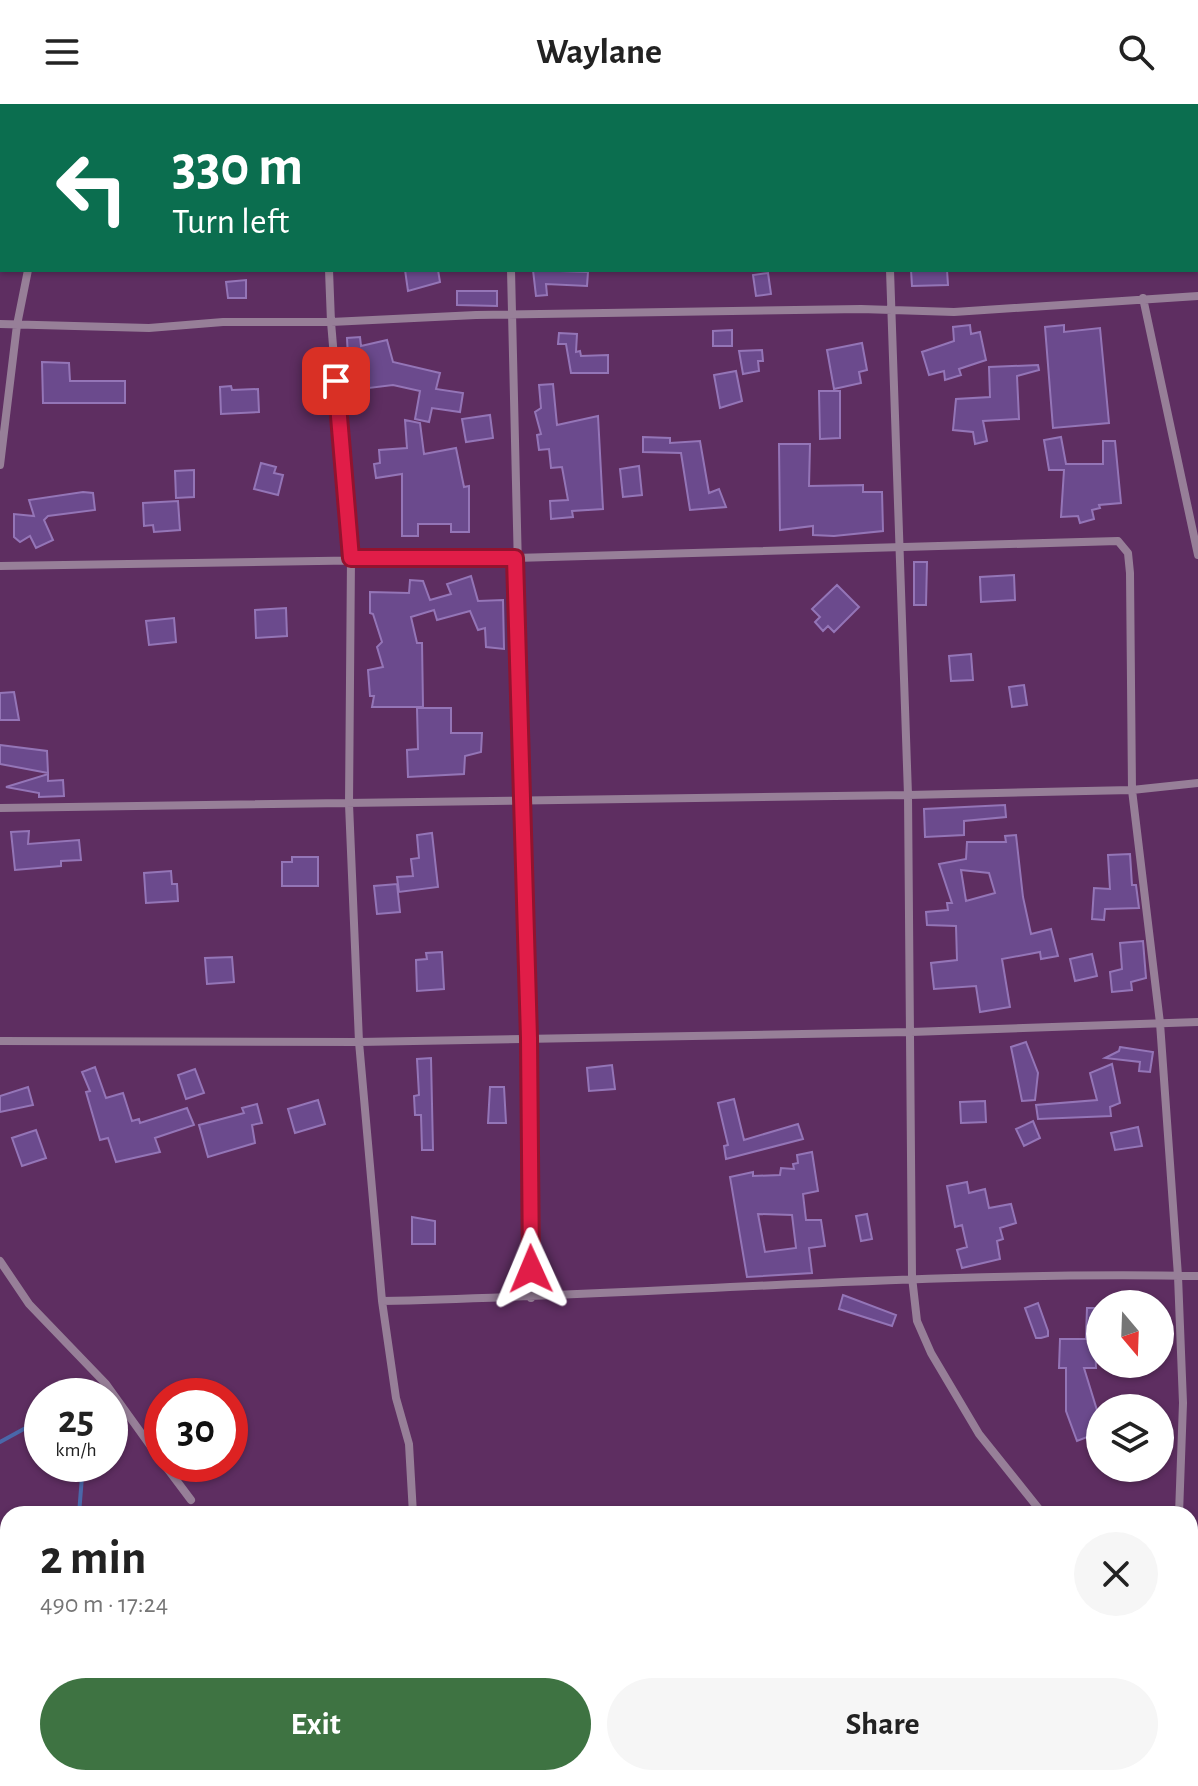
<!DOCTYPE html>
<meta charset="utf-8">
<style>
:root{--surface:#fff;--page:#f6f6f6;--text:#222;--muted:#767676;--accent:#3e7342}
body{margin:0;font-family:"Alegreya Sans",sans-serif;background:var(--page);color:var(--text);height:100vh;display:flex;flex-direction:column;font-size:30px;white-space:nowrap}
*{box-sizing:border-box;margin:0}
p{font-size:26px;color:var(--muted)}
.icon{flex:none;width:44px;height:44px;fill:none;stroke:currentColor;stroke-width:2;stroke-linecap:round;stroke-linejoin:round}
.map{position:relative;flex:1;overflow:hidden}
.drawer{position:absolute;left:0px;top:1402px;width:1198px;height:280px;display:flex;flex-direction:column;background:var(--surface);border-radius:24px 24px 0 0;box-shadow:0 2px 6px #0004}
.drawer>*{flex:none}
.hud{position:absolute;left:0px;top:0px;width:1198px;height:168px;box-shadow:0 2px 6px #0004;background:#0b6e4f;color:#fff;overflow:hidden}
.needle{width:52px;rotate:161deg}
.buttons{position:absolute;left:1086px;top:1186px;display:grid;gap:16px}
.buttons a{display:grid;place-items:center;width:88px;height:88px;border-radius:50%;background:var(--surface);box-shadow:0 2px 6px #0004;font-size:40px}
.speed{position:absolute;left:24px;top:1274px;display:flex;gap:16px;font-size:40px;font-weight:700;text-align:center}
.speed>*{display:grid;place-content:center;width:104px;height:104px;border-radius:50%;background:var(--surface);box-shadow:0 2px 6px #0004;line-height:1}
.speed small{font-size:20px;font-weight:400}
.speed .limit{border:12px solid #d22;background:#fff;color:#111}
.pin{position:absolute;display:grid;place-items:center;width:68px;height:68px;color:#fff;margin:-34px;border-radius:16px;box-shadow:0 4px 12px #0006}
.me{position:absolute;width:88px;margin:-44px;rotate:359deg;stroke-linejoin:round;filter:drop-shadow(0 0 6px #0008)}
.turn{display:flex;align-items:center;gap:28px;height:168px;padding:0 40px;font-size:36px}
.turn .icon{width:104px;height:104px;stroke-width:2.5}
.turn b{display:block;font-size:56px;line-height:68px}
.round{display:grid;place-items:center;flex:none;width:84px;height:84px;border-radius:42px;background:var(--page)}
.headline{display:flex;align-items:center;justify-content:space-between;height:136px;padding:0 40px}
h1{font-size:48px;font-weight:700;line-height:60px}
.action{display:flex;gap:16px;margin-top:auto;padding:16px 40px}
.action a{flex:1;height:92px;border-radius:48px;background:var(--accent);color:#fff;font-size:32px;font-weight:700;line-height:92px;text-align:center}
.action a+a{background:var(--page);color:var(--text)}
header{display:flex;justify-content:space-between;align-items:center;height:104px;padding:0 40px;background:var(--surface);font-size:36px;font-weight:700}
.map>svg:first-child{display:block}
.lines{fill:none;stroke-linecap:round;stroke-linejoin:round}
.stream{stroke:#4a67a9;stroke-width:4}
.building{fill:#6b4a8d;stroke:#9475b7;stroke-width:2;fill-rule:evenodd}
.street{stroke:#977f98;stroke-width:8}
.route-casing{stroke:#92132f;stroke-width:20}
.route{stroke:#e11d48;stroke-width:14}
</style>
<header><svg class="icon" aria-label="menu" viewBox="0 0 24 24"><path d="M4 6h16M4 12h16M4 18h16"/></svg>Waylane<svg class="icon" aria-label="search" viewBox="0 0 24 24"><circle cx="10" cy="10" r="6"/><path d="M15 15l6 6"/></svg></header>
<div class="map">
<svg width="1198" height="1682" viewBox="0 0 1198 1682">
<rect width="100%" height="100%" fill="#5e2e61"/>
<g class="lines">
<path class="stream" d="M0,1338L42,1315
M79,1410L83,1360
M340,1674L349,1682"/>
</g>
<path class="building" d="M405,166H438L440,178L408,187Z
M533,166L588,168L587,182L546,180L547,191L536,192Z
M911,166H947L948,181L912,182Z
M768,169L771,190L756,192L753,171Z
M246,176V194H228L226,178Z
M457,187H497V202L457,201Z
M970,221L971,230L980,228L986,256L959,265L961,271L945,276L944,267L929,271L922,248L954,237L953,223Z
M1064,221V228L1100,224L1109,319L1053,324L1045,223Z
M732,226V242H713V227Z
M559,229L577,230L576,248L580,247L581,252L608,251V269H571L566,240H558Z
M360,233L361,242L387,236L393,258L440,269L436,285L463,289L460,308L432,304L429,318L415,315L420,287L393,281L369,284L366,265L352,269L348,254L347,234Z
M862,239L867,266L859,268L861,279L834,285L827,246Z
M762,246L763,257H758L759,267L743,270L739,247Z
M42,258L69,259L70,277H125V299H43Z
M1038,261L1039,266L1017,272L1019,315L983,317L987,337L975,340L973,328L953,326L956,295L990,293L989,263Z
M736,267L742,297L720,304L714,271Z
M553,280L557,321L598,312L603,405L572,407L573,413L551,415L550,397L568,396L562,363L551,364L549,345L539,346L537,331L541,330L535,308L541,304L539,281Z
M231,282L232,286L258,285L259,308L221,310L220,283Z
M819,287H840V334L820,335Z
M490,311L493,334L466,338L462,315Z
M405,316L420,319L424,350L456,344L464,383L469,382V428H451V420H418V432H402V370L376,374L374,360L380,359L379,346L407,344Z
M643,333L670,334V339L700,337L709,389L719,385L726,403L690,406L681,349L643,348Z
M1061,333L1066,360H1103V337H1115L1121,399L1099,401L1100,404L1092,406L1094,415L1080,419L1078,412L1061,413L1064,366H1049L1044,336Z
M779,340H810L809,382L863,381V388H882L883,427L834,432L813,431V422L780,426Z
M261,359L276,363L274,369L283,371L278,391L254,385Z
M639,362L642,391L623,393L620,365Z
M194,366V393L176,394L175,367Z
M83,388L93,389L95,406L48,412L44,416L53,436L36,444L30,432L20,438L14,433V410L34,412L29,396Z
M178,397L180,426L154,428L153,421L144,422L143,399Z
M914,458H927L926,501H914Z
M1014,471L1015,496L981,498L980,473Z
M471,472L478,497L503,496L504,545L486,543L485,524L478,526L470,507L437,516L434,506L411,513L417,539H422L423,603H372L374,592H370L368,566L383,563L377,543L382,538L373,510L370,509V488L409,489L410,476L423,477L430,496L451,490L447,480Z
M837,481L859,503L834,528L828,522L823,527L815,518L820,513L812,505Z
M286,504L287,532L256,534L255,506Z
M174,514L176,538L149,541L146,517Z
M971,550L973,576L951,577L949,552Z
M1024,581L1027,601L1012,603L1009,583Z
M14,588L19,616H0V589Z
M417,604H451V629H482L481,648L465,652L464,670L408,673L407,646L418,645Z
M0,641L47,647L48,669L0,660Z
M48,670V677L63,676L64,692L39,693V689L6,683Z
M1005,701L1006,713L964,717V731L925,733L924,705Z
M29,727L28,740L79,736L81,756L61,757V762L15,766L11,728Z
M432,729L438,783L399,788L397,773L413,772L411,755L419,754L417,731Z
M1016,731L1023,793L1031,830L1051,825L1058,852L1041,855L1040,848L1002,855L1010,903L980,908L976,882L934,885L931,859L957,856L956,822L927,821L926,808L948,806L947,799H952L939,760L966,755L967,738H1006L1005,732ZM961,766L989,769L995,789L966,797Z
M1130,750L1132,781H1136L1139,804L1105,805L1104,816L1092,815L1094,784L1110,785L1108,751Z
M292,753H318V782H282V758H292Z
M171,767L172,780H177L178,797L146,799L144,769Z
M397,780L400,808L377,810L374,782Z
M1143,837L1146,874L1131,878L1132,886L1112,888L1110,868L1122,865L1120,839Z
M442,848L444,885L417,887L416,856L427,855L426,849Z
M1092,850L1097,872L1075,877L1070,855Z
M232,853L234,878L207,880L205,854Z
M1026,938L1038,969L1035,996L1022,997L1011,943Z
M1120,943L1153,948L1150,968L1139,967L1140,958L1105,954L1119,947Z
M431,954L433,1046H422L421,1011H415L414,992L419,991L417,955Z
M1112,960L1120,999L1110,1003L1111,1012L1038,1015L1036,1001L1097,996L1090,969Z
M612,961L615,985L589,987L587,964Z
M95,963L106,994L123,989L132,1017L139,1015L140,1019L187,1004L194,1021L155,1034L160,1048L116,1058L108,1034L100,1036L86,988L90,987L82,968Z
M195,965L204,989L186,995L178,971Z
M28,983L33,1001L0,1008V992Z
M490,983H504L506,1019H488Z
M734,995L744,1036L798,1020L803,1035L726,1055L724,1042L728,1041L718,999Z
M318,996L325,1020L295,1029L288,1005Z
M985,997L986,1018L961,1019L960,998Z
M257,1000L262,1019L252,1021L255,1039L208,1053L199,1021L244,1009L242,1004Z
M1033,1017L1040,1034L1024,1042L1016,1025Z
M1138,1023L1142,1042L1115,1046L1111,1029Z
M36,1026L46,1054L22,1062L12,1034Z
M812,1048L818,1087L803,1090L806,1116H821L825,1142L809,1144L812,1169L747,1173L730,1073L753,1068V1072L780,1071L781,1064L794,1065L793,1060L798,1059L797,1051ZM758,1110L792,1111L796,1144L765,1148Z
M967,1078L969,1089L985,1085L989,1104L1011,1100L1016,1119L1000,1124L1003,1135L997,1137L1000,1155L962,1164L957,1146L967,1143L962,1121L955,1123L947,1082Z
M867,1110L872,1135L861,1137L856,1112Z
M412,1113L435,1117V1140H412Z
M843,1191L896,1211L892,1222L839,1205Z
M1038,1199L1048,1227V1232L1041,1234H1036L1025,1204Z
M1087,1204H1100L1099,1233H1086Z
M1060,1235H1095L1096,1264H1084L1100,1316V1328L1077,1337L1066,1307V1264H1059Z"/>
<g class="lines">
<path class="street" d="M320,0V2
M889,0V2
M39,2V0
M514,2V0
M511,166L529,934L531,1194
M890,166L908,691L912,1173L917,1217L931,1249L979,1330L1043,1410
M1198,192L954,208L861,205L476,211L331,218L351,454L349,700L359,938L382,1197C654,1191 925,1167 1198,1172
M1143,194L1198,451
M0,220L149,224L223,218H331L329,166
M0,361L17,221L28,166
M0,462L515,454L1118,437L1128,449L1130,469L1132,686L1160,919L1178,1172L1183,1299L1179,1410
M0,704L908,691L1132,686L1198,679
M0,937L359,938L911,928L1198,918
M0,1157L29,1200L106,1280L162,1358
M382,1197L396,1294L409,1340L413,1410
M164,1360L191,1396
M1190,1459L1198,1460
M1190,1542L1198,1558
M0,1576L8,1581
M166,1674L223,1682
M555,1674L576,1682"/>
</g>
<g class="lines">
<g class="route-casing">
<path id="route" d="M336,277L351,454H515L529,934L531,1165"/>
</g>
<use href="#route" class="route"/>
</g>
</svg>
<div class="buttons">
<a><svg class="needle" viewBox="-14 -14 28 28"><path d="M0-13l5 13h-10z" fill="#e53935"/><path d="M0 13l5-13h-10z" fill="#767676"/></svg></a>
<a><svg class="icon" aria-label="layers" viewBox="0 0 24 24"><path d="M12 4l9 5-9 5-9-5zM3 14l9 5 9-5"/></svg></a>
</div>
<div class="speed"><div>25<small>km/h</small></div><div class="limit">30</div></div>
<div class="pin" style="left:336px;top:277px;background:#d93025"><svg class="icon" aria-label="arrive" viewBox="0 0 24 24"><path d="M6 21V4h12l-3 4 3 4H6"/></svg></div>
<svg class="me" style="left:531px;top:1165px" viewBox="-20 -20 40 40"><path d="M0-17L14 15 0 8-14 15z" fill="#e11d48" stroke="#fff" stroke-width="4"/></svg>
<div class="hud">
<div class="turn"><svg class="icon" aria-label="left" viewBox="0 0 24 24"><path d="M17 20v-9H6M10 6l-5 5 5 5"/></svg><div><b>330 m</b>Turn left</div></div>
</div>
<section class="drawer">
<div class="headline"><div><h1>2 min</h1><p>490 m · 17:24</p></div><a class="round"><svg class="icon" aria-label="close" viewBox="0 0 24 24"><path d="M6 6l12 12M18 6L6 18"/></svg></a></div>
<div class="action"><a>Exit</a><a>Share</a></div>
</section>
</div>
